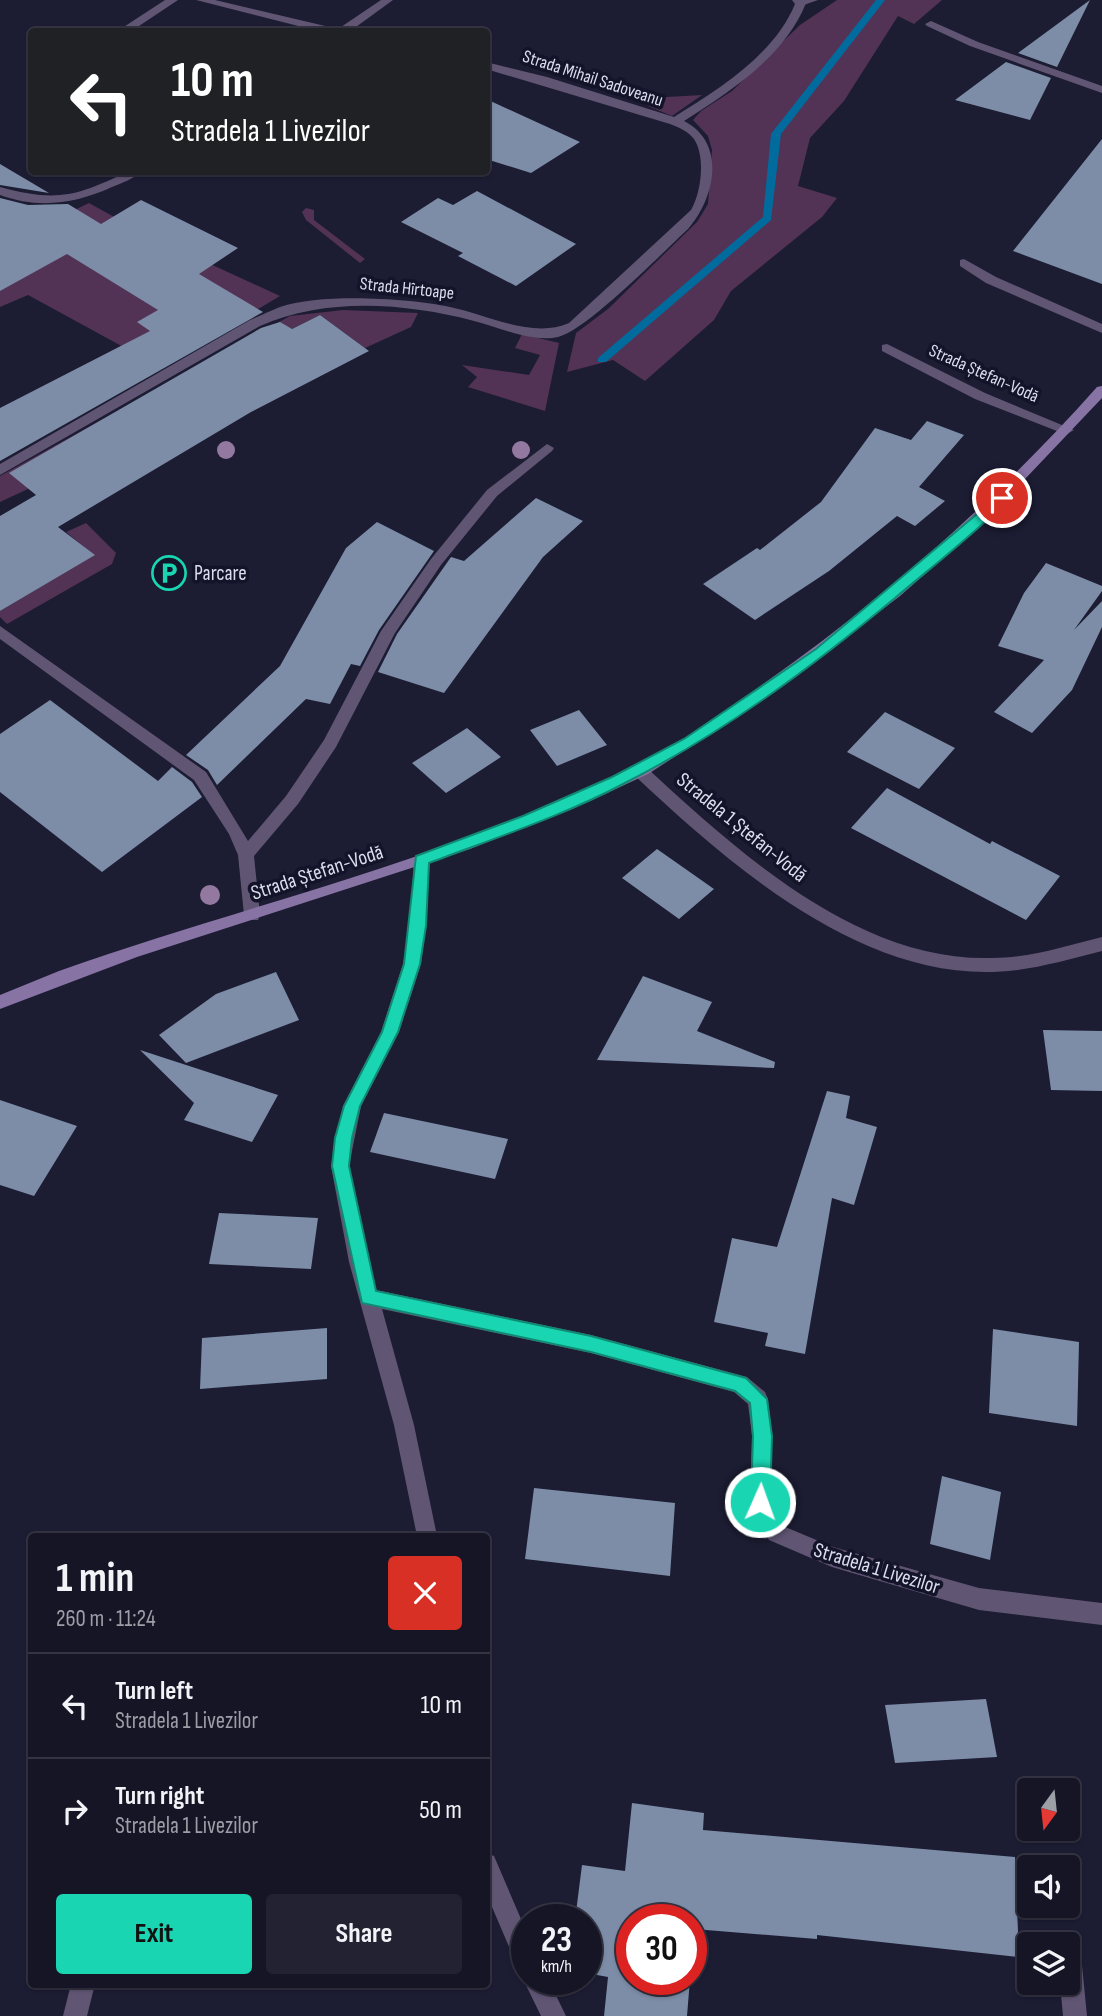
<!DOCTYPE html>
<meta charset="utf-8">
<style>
:root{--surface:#151526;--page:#222232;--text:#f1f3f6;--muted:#9d9fa7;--line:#343443;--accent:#19d5b2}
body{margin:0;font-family:"Sofia Sans Condensed",sans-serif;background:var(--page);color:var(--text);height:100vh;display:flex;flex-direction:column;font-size:26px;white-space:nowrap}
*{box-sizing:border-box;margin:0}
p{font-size:23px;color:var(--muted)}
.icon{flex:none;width:38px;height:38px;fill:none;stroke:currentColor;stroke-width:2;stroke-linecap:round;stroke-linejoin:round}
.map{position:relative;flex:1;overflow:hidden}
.details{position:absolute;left:28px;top:1533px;width:462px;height:455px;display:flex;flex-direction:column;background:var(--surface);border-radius:7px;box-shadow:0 2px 5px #0004,0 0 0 2px var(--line)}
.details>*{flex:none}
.top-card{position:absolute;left:28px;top:28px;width:462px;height:147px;border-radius:7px;box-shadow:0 2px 5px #0004,0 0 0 2px var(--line);background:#202124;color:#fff;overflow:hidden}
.needle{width:46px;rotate:195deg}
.controls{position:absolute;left:1017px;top:1778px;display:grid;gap:14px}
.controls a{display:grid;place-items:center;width:63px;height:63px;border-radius:7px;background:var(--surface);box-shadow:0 2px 5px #0004,0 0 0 2px var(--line);font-size:35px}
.speed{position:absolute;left:511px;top:1904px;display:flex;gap:14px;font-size:35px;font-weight:700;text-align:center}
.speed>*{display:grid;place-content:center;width:91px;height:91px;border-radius:50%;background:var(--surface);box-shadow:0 2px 5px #0004,0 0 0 2px var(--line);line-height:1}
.speed small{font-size:18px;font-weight:400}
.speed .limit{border:10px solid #d22;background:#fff;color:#111}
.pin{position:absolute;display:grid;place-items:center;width:60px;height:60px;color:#fff;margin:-30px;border:4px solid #fff;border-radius:50%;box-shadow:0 2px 7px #0007}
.me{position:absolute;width:77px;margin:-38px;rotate:2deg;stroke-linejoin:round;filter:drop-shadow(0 0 5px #0008)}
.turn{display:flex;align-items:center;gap:24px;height:147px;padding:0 28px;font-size:32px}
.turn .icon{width:91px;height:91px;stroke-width:2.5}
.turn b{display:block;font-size:49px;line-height:60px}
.round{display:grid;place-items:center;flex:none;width:74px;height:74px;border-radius:7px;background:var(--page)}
.summary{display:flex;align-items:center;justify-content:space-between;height:119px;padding:0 28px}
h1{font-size:42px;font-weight:700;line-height:52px}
.primary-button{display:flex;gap:14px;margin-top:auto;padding:14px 28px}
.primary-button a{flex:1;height:80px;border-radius:7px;background:var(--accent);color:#111;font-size:28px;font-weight:700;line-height:80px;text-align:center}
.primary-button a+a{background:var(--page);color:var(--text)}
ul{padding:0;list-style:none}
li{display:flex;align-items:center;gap:21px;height:105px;padding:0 28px;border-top:2px solid var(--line)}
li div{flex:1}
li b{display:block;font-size:26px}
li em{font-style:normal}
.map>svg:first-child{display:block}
.green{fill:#523355}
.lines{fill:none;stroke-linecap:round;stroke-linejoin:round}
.stream{fill:#026b9d;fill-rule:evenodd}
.building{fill:#7d8da7}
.lane{fill:#615574;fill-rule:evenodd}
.street{fill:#615574;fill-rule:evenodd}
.secondary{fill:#8773a4;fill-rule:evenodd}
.tree{fill:#93799f}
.route{fill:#19d5b2;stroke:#108a74;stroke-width:2}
.labels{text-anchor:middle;stroke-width:7;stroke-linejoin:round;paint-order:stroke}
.far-street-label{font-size:18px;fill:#dbdcec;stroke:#131329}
.poi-label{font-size:21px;fill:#dbdcec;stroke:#131329;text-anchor:start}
.street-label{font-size:21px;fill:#dbdcec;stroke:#131329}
</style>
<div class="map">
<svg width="1102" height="2016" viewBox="0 0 1102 2016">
<rect width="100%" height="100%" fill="#1c1c33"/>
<path class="green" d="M837,0H942L914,24L898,16L844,101L810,138L798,186L837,198L822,217L731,291L714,320L645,381L613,360L567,372L576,333L608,309L697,222L708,204L712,150L708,136L693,120L701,111L732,91L800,25Z
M702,95L672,116L631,99Z
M89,203L147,235L280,296L160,367L28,295L0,307V246Z
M306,208L314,210V220L365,259L360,263L306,220L302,212Z
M343,310L418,313L411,327L365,348L320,315L217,366L28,489L0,502V476L290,316Z
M522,334L559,343L545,411L468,387L477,377L462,365L529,375L540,355L515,348Z
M86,523L116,553L112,564L7,624L0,617V611L94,555L66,532Z"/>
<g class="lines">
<path class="stream" d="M876,0H885L781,134L771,220L606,362H598V358L763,217L771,134Z"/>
</g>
<path class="building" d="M1090,0L1057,67L1018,53Z
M1006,62L1051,78L1030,120L955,100Z
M486,99L580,142L531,173L486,159Z
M1102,139V284L1013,251Z
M0,164L49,193L0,185Z
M477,191L576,244L516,286L458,256L463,253L401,222L438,198L453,205Z
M0,198L28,205L68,204L101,224L141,200L238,248L199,274L263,312L0,461V408L150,331L137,322L158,310L67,254L0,291Z
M320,315L369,351L251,412L58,527L95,555L0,611V516L36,495L9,473L261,328L280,322L292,329Z
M927,421L964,435L919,487L945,501L915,526L897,516L829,571L755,620L703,584L757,548L760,550L821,502L875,428L911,440Z
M536,498L583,521L543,557L444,693L378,672L397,634L451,557L464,561Z
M377,522L434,551L379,630L360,666L351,664L330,704L306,699L217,785L208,770L186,755L280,666L346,548Z
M1046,563L1102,586V591L1074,630L1102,601V627L1072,690L1032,733L994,712L1044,660L998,646L1024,593Z
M50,700L158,781L172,767L192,782L202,797L102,872L0,792V734Z
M579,710L607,745L557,766L530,730Z
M885,712L955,748L919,789L847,752Z
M467,728L501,757L446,793L412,763Z
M887,788L990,844L992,841L1060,876L1026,920L851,828Z
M657,849L714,889L679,919L622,878Z
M276,972L299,1020L186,1063L159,1035L216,994Z
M643,976L712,1002L697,1031L775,1062L774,1068L597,1060Z
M1043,1030L1102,1031V1091L1051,1090Z
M140,1050L278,1095L252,1142L184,1120L194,1103Z
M827,1091L850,1096L846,1118L877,1127L854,1205L832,1198L805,1354L765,1346L768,1333L714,1322L732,1238L777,1247Z
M0,1100L77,1126L34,1196L0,1185Z
M384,1113L508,1139L495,1179L370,1152Z
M219,1213L318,1218L311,1269L209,1264Z
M327,1328V1379L200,1389L202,1338Z
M993,1329L1079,1342L1077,1426L989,1413Z
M942,1476L1001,1492L990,1560L930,1544Z
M534,1488L675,1503L670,1576L525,1559Z
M986,1699L997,1757L895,1763L885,1705Z
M632,1803L704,1813L703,1830L1015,1857L1019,1957L817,1935V1939L694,1929L691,1962V1920H632V1979H690L687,2016H604L608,1977L586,1973V1920H575L582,1865L625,1871Z"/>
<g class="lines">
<path class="lane" d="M165,0H178L130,32H116Z
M800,0H818L801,6L796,3Z
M931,21L978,42L1102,86V93L970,46L927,26L925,24Z
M964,259L996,277L1102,324V333L986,283L960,266V260Z
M887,344L985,393L1074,430L1067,434L1062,433L975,399L882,351V345Z
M1068,1933L1076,1937L1080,1945L1087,2016H1063L1060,1983H1068V1944H1057L1060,1937Z
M71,1984H95L87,2016H63Z"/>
<path class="street" d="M196,0H215L338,29L381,0H393L349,32H322Z
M792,0H804L806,3C785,56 731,91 684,121C727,143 715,198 688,229C662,253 587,330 558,337C533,343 498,327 474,321C405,303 326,297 260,326L0,475V464L250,320C260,316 270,311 280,307C321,293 408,298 450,307C488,315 533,339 569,323L691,210C701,193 706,157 694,139C688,131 678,127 670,124L486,69V62L547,77L674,117C719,89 774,55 795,4Z
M127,172H141C133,179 122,183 112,187C75,204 38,209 0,195V187C56,202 75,197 127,172Z
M547,444L554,448L552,451L497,496L441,565L395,633L336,747L298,804L254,856L260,915L258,920H246L244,915L238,855L229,834L194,780L0,639V626L206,772L248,841L286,796L324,740L381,631L431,559L487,490Z
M640,765L646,767C738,852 858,962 992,958C1030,958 1066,946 1102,937V951C1066,960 1030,971 993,972C855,976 728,863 634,775L632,771Z
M422,854L430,860L426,926L421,964L399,1032L361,1106L349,1166L376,1290L591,1335L747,1377L765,1392L768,1399L772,1436L770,1501L783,1526L833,1547L979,1588L1102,1603V1625L979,1610L832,1567L769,1540L750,1502L752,1436L748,1404L734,1392L591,1353L382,1309L414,1425L437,1536H417L394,1425L349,1262L331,1166L343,1106L381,1032L403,964L410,926L414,860Z
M486,1853L494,1856L527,1933V1979H548L566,2016H541L523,1979L525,1973L519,1970L486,1893Z"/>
<path class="secondary" d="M1102,386V398L987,519L900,596L761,701L648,774L592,800L470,849L137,957L0,1009V995L59,971C245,905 444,861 622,773C673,748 720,715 766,682C888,596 998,498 1097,387Z"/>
</g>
<g class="tree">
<circle cx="226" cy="450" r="9"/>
<circle cx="521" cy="450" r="9"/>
<circle cx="210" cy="895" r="10"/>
</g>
<path class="route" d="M1002,493L1007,495V501C972,536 933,566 895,598C811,668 723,733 625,783C563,816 495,838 429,863L426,926L420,964L398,1032L360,1106L352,1138L349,1166L376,1291L591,1336L746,1378L767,1399L772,1436L770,1502L767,1509L760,1511L754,1509L751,1502L753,1436L750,1403L735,1391L591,1352L362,1303L332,1166L335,1138L344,1106L382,1032L404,964L416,856L523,816L612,777L684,739L816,649Z"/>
<defs>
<g id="parking-ring" transform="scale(1.75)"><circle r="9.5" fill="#131329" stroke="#19d5b2" stroke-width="1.5"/><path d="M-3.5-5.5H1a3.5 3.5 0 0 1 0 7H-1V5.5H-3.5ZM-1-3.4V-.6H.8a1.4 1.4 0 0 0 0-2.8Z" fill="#19d5b2"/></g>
</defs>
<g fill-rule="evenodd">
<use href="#parking-ring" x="169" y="573"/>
</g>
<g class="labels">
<g class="far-street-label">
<text transform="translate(593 78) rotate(18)" y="6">Strada Mihail Sadoveanu</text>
<text transform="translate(407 288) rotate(6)" y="6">Strada Hîrtoape</text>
<text transform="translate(984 373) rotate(24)" y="6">Strada Ștefan-Vodă</text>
</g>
<g class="poi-label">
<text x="194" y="580">Parcare</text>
</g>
<g class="street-label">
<text transform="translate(742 827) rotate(39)" y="7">Stradela 1 Ștefan-Vodă</text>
<text transform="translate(317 872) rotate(-18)" y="7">Strada Ștefan-Vodă</text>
<text transform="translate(877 1568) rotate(17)" y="7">Stradela 1 Livezilor</text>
</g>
</g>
</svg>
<div class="controls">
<a><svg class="needle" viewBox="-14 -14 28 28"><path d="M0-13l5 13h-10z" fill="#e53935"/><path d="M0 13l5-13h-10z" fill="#9d9fa7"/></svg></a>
<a><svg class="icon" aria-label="sound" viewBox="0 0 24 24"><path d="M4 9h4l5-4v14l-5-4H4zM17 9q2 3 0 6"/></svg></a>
<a><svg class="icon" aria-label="layers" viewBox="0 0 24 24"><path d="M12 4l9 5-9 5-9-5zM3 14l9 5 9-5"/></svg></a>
</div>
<div class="speed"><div>23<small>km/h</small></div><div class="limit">30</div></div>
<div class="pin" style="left:1002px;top:498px;background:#d93025"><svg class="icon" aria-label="arrive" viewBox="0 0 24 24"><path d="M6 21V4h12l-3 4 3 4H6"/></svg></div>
<svg class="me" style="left:760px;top:1502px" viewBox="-20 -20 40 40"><circle r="17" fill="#19d5b2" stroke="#fff" stroke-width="3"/><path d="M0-11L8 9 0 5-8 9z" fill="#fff"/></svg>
<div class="top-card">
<div class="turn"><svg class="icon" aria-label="left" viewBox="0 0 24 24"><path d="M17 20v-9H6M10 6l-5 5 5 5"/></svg><div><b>10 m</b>Stradela 1 Livezilor</div></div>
</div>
<section class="details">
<div class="summary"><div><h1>1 min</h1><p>260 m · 11:24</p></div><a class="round" style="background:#d93025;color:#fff"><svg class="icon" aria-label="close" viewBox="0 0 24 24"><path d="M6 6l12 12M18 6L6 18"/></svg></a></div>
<ul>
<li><svg class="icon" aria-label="left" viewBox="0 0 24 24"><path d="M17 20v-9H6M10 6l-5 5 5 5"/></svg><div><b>Turn left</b><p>Stradela 1 Livezilor</p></div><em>10 m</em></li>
<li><svg class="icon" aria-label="right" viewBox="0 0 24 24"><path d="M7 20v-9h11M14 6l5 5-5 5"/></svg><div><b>Turn right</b><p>Stradela 1 Livezilor</p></div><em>50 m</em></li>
</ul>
<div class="primary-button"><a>Exit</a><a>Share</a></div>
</section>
</div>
